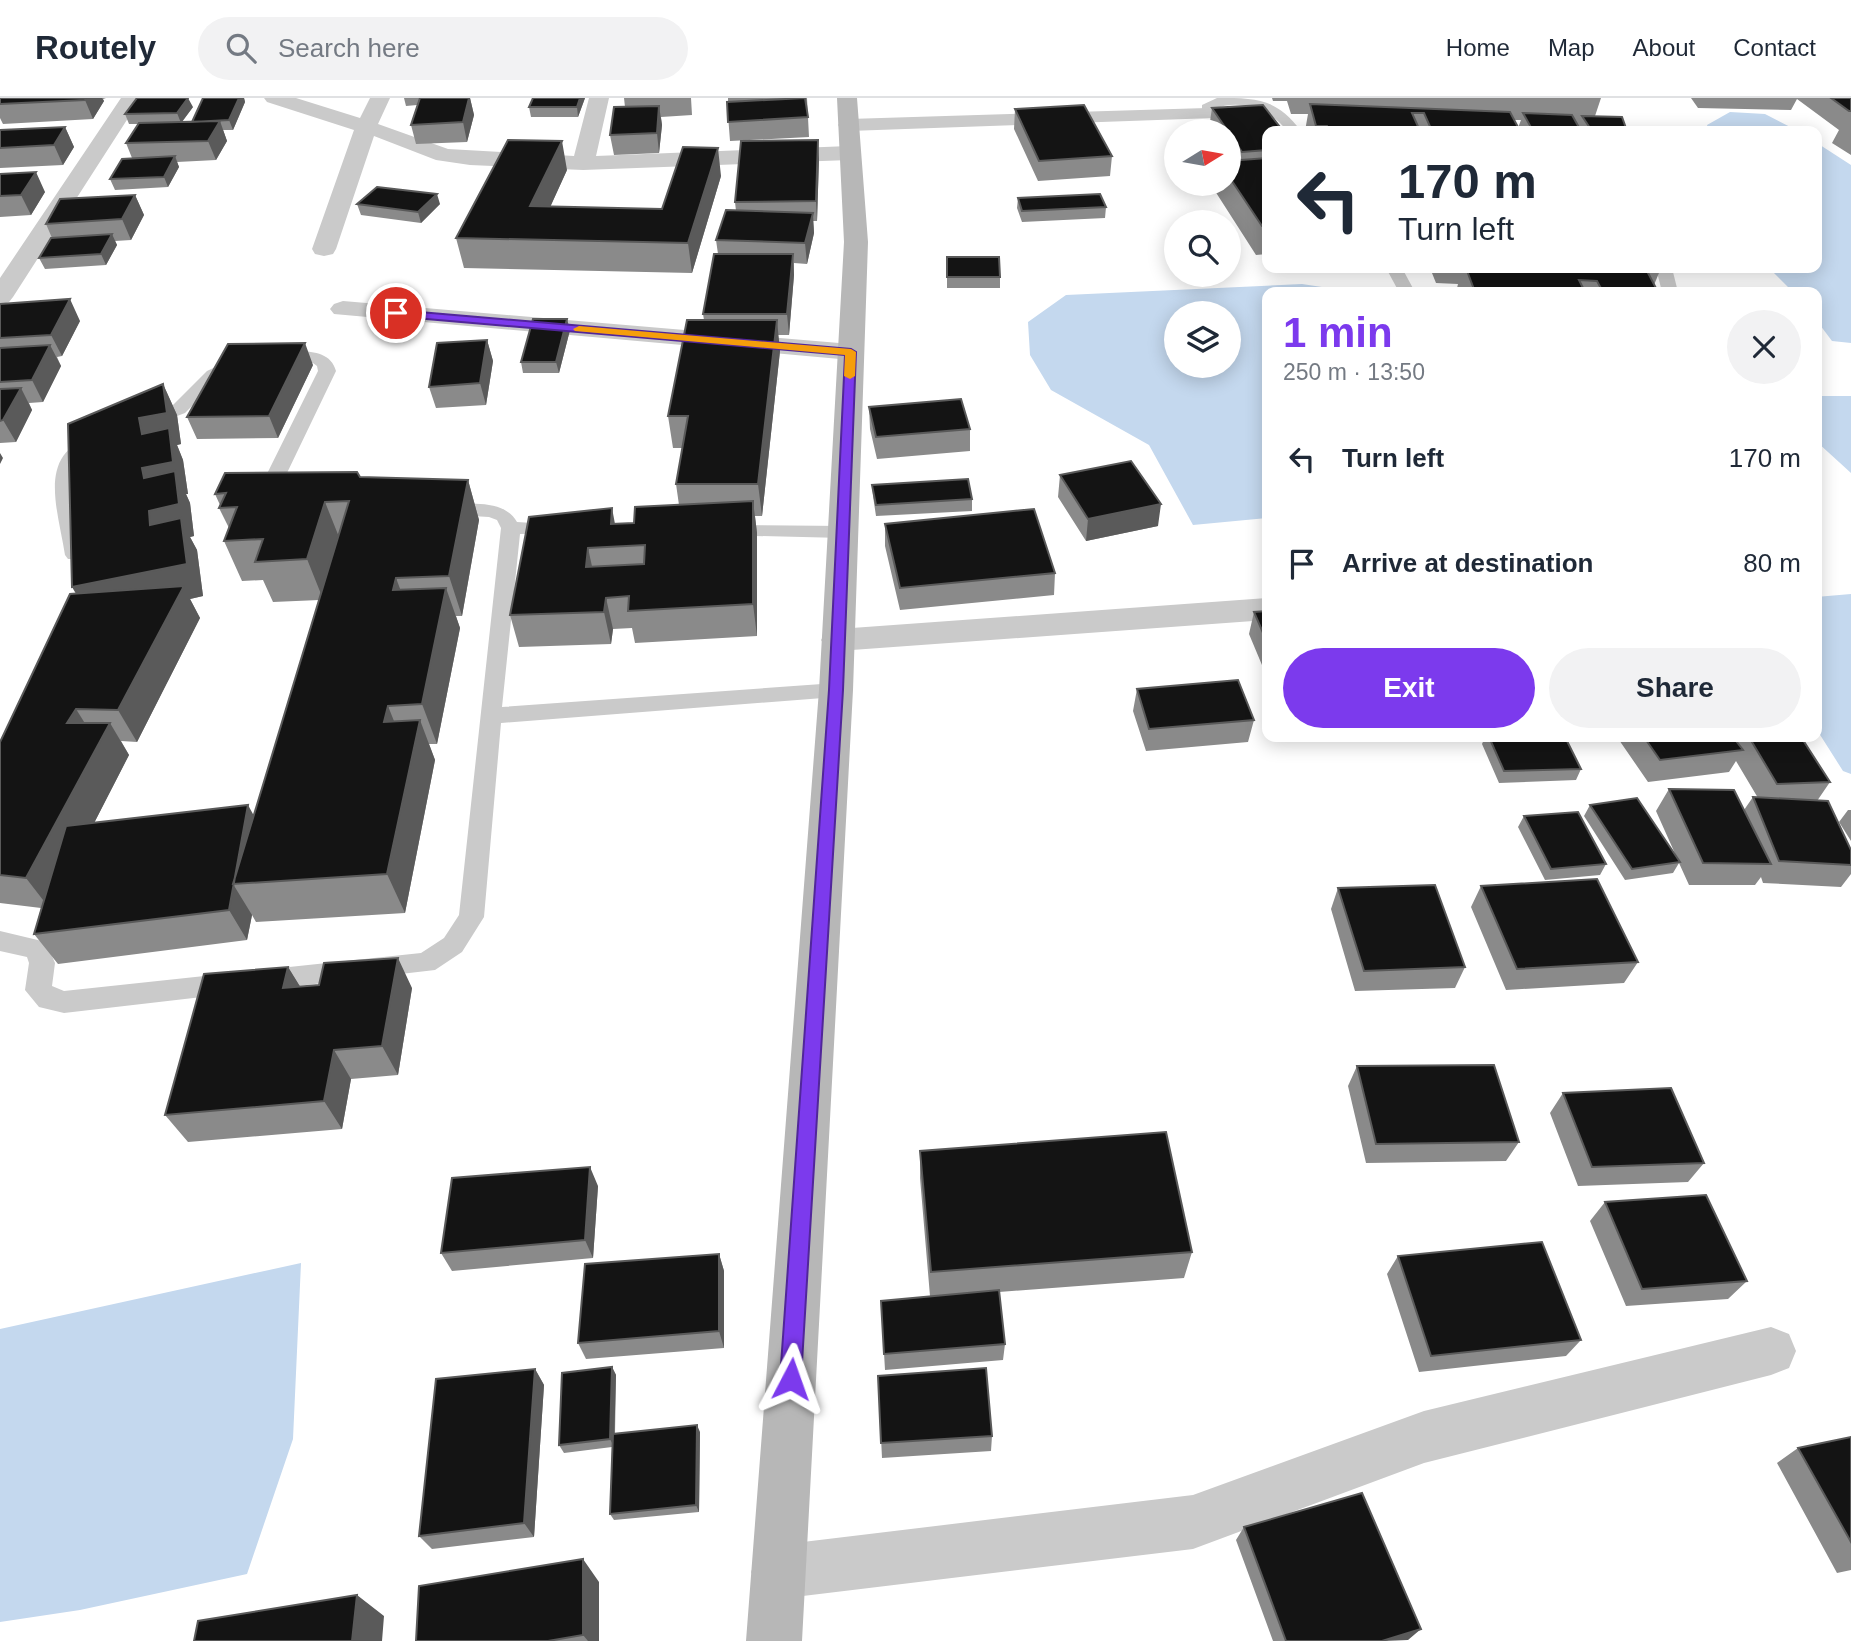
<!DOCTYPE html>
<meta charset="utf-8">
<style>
:root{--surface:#fff;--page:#f2f2f3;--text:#1f2937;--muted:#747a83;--line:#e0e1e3;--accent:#7c3aed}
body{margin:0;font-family:Arial,sans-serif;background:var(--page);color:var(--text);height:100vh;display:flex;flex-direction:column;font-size:26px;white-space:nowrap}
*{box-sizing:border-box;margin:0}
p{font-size:23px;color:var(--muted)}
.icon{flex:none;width:38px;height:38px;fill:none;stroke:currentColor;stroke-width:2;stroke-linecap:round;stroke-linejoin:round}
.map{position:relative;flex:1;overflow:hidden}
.details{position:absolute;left:1262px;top:189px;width:560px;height:455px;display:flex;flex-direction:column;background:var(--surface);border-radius:14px;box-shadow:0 4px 18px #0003}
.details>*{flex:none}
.guide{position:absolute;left:1262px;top:28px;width:560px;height:147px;border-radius:14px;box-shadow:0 4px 18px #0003;background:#fff;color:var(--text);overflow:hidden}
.needle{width:46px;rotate:79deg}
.tools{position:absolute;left:1164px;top:21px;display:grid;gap:14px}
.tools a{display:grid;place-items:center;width:77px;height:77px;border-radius:50%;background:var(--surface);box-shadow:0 4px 18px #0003;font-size:35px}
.pin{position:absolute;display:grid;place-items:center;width:60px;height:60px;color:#fff;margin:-30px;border:4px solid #fff;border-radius:50%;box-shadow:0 2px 7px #0007}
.me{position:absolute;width:77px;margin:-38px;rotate:4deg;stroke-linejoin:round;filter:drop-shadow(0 0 5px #0008)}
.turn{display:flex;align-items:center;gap:24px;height:147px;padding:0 21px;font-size:32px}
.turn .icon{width:91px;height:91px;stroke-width:2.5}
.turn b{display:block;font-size:49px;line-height:60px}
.round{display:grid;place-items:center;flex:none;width:74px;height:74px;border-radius:37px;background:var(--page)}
.head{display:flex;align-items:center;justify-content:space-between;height:119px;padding:0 21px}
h1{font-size:42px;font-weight:700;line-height:52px;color:var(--accent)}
.button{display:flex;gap:14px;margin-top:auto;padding:14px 21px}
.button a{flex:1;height:80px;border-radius:42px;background:var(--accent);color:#fff;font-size:28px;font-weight:700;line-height:80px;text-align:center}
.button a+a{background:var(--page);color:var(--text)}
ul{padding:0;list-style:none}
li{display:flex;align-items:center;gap:21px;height:105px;padding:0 21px}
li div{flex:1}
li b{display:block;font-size:26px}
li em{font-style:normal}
header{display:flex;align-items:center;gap:42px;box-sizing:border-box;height:98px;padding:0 35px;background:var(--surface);border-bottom:2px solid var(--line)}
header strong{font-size:33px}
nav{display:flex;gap:38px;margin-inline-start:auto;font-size:24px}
.search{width:490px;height:63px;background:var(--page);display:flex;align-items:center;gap:18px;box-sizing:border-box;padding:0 24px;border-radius:38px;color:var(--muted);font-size:26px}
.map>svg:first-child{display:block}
.water{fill:#c4d8ee;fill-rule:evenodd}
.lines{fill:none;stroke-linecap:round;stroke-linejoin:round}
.service{fill:#cacaca;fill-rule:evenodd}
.minor{fill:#cacaca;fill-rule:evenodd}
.secondary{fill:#b7b7b7;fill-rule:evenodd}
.wall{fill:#8a8a8a;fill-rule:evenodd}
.shaded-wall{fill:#5a5a5a}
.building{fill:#141414;stroke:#5a5a5a;stroke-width:2;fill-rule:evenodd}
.route{fill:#7c3aed;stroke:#51269a;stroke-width:2}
.slow{fill:#f59e0b}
</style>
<header>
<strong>Routely</strong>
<div class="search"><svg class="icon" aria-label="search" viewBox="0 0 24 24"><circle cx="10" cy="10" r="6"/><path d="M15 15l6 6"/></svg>Search here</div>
<nav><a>Home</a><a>Map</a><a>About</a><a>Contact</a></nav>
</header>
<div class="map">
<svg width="1851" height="1543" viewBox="0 0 1851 1543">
<rect width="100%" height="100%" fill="#fff"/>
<path class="water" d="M1730,14L1765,16L1798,33H1709L1707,27Z
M1817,45L1851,67V245L1832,243L1817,223L1816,194H1793L1769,170H1816Z
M1302,186L1355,194H1267V420L1193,427L1149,347L1051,292L1030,257L1028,224L1066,197ZM1228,215V268H1176V215Z
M1817,298H1851V375L1817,344Z
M1851,496V676L1843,673L1817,632L1816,499Z
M301,1165L293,1341L247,1476L80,1512L0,1524V1231Z"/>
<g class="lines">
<path class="service" d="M1217,0C1257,0 1276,0 1301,33H1287C1271,11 1240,0 1214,11L1212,19H1202V7Z
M1386,170H1402L1415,194H1399Z
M1656,170H1672L1678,194H1662Z
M276,254C297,254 329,248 336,273L274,402L264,408L254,402L318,273L317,268L313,265L270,263L267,259L270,255Z
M234,260L243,265L219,281L185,315L143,331L134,326L137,322L173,307L207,273Z
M96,338L105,343C98,351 84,351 78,362C65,382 81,435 85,457L82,461H68L65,457C58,411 35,353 96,338Z
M445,406C469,407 503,400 517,424L564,427L567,431L564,435L520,436L502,609L836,585L844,587L847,592L844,597L836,599L501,625L484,819L462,854L435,872L64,915L39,909L25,892L29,865L27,859L0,853V833L46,844L55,865L52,888L64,893L421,855L444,840L459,817L501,430L497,422L489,419L438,416L435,412Z
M723,427L843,428L850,430L853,434L850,438L843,440L716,437L713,433L716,429Z"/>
<path class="minor" d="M121,0H141L13,199L9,204L0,207V180Z
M264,0H296L360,20L370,0H390L378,26L448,51L574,58L589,0H609L596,58L849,48L857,50L860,55L857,60L849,62L583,72L470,67L436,62L374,38L336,151L333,156L324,158L315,156L312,151L354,32L267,4Z
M1207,10L1214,12L1218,16L1214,20L849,33L841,32L838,27L841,22L849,21Z
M343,203L851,246L860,248L864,254L860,260L851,262L334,216L330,211L334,206Z
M1267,500V522L838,553L826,550L821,542L826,534L838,531Z
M1771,1229L1789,1236L1796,1253L1789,1270L1771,1277L1424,1365L1193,1451L778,1501L759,1493L751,1474L759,1455L778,1447L1193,1397L1424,1313Z"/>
<path class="secondary" d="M837,0H857L868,144L853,592L802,1543H746L819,592L844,144Z"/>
</g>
<path class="wall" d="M0,0H106L103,1L104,3L93,21L3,26L0,20Z
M203,0H244L245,4L233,32H223L227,43L216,62L177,64L179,69L168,89L115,92L110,81L132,60L126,45L139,26H129L125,16L193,9L182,24H192Z
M404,0H470L474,17L467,44L416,46L411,27L417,7L406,8Z
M585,0L578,19H531L529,9Z
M624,0H691L692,17L661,19L662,27L659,55L614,57L610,37L625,9Z
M728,0H807L809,39L730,43L727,4H728Z
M1272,0H1601L1595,18L1627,33H1305L1308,16H1291L1287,3H1273ZM1514,22H1521L1518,30Z
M1691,0H1851V57L1832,45L1839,32L1797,1L1791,12L1698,10Z
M1212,10L1267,33V156L1256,157L1215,93L1216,86H1228V63H1231L1228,59V33H1211L1209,30Z
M1015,11L1112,58L1110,78L1038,83L1014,31Z
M65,29L74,49L63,67L0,70V32Z
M819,61L817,123H813L814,135L807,166L794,165V177L789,237H778L780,253L762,418H755L757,435V538L635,545L632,530L613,531L611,546L519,549L510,517L615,426L634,425L679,407L676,386L682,350H673L668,318L704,222L703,216L718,156L716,142L736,113L735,104Z
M567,72L550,109L662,111L721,78L692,175L464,170L456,140Z
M0,76L45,94L31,117L0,119Z
M135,97L144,117L131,142L115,143L117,147L106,167L45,171L39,160L52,140L46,126Z
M1018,100L1106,109L1105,120L1022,124L1017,110Z
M357,106H440L421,125L361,117Z
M947,159L1000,179V190H947Z
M1430,170H1661L1654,187L1658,194H1456L1458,186L1436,185Z
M0,206L80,223L62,258L57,259L61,268L43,304L29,305L32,312L16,344L0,345Z
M570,232L559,275H523L521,264Z
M487,242L493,263L486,307L436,310L429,289Z
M313,267L278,340L197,341L187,319Z
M163,286L177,317L181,346L177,347L183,362L188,396H186L190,405L194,438L190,439L197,452L203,498L190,501L200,520L137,644L121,643L129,657L94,725L254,717L319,502L273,504L263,482L242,483L224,443L229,430L219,410L220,407L215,396L360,379L468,382L479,422L462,518H456L460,530L437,646H429L435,662L405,815L256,824L252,817L247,842L58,866L34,836L41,810L0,805V644L76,495Z
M869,309L970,331V353L877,361L870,331Z
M1060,377L1158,428L1086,443L1058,399Z
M872,387L972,401V413L876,418L873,398Z
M885,426L1055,475L1054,497L900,512L885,448Z
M1267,513V579L1249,536L1254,514Z
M1137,591L1254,622L1248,644L1146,653L1133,613Z
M1485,639H1565L1581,671L1576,682L1499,685L1482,646Z
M1617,639H1801L1830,684L1817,703L1851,752V776L1841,789L1763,785L1761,779L1755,787H1689L1679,765L1673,775L1625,782L1584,718L1590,707L1677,760L1656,713L1669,691L1744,712L1753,699L1758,700L1736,663L1729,674L1648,684Z
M1848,712H1851V743L1839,724Z
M1524,718L1606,766L1600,777L1545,782L1518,729Z
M1481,788L1638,864L1624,885L1506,892L1471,809Z
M1338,790L1465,869L1455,890L1355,893L1331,811Z
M288,869L300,889L412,890L398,977L351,981L342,1031L188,1044L165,1017Z
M1357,968L1519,1044L1506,1063L1366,1065L1348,988Z
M1563,995L1704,1065L1688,1084L1578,1088L1550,1015Z
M920,1053L1192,1154L1184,1180L999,1194L1005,1246L1003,1262L885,1272L881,1203L930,1198L920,1080Z
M598,1088L593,1160L452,1173L441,1155Z
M1605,1104L1747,1183L1728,1201L1626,1208L1590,1123Z
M719,1156L724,1173V1250L586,1261L578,1245Z
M1398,1158L1581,1242L1566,1258L1419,1274L1387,1176Z
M612,1269L616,1277L615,1336L700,1334L699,1414L614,1422L610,1416L612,1349L564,1355L559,1347Z
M535,1271L544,1287L534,1439L432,1451L419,1438Z
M878,1278L992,1338L991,1353L882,1360Z
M1851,1339V1472L1837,1475L1777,1365L1798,1350Z
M1244,1429L1408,1542L1273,1543L1236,1442Z
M599,1484V1543H416Z"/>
<path class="shaded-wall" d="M86,0H102L104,3L93,21L85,2Z
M188,0L193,9L181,25L177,15Z
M239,0H244L245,4L233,32L229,22Z
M469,0H470L474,17L467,44L463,24Z
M580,0H585L578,19L577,9Z
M659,8L662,27L659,55L657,35Z
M220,23L227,43L216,62L208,43Z
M65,29L74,49L63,67L54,47Z
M818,42L819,61L817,123L816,103Z
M562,43L567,72L537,138L530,108Z
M718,50L721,78L692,175L688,145Z
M175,58L179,69L168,89L164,79Z
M36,74L45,94L31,117L21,97Z
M437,96L440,106L421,125L418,114Z
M135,97L144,117L131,142L122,121Z
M813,115L814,135L807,166L805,145Z
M112,136L117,147L106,167L101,156Z
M793,156L794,177L789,237L787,216Z
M70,201L80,223L62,258L51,237Z
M567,221L570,232L559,275L556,264Z
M777,222L780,253L762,418L758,386Z
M487,242L493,263L486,307L480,285Z
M305,245L313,267L278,340L269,318Z
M50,247L61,268L43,304L32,282Z
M163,286L177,317L181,346L177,347L183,362L188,396H186L190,405L194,438L190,439L197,452L203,498L190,501L200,520L137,644L118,612L91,521L72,489L150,427L142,370V336L139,320Z
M21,290L32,312L16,344L3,322Z
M0,355L3,360L0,366Z
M468,382L479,422L462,518L449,478Z
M753,403L757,435V538L753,506Z
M325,404L341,444L323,501L307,461Z
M1161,406L1158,428L1086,443L1088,421Z
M612,410L618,442L611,426Z
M588,450L595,482L586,469Z
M396,480L411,520L393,492Z
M446,490L460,530L437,646L422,606Z
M606,500L613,531L611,546L604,514Z
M388,608L404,648L384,624Z
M76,611L96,643L67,625Z
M420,622L435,662L405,815L387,776Z
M110,625L129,657L50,811L26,780Z
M248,707L265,738L233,785Z
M233,786L252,817L247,842L229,812Z
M398,860L412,890L398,977L382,948Z
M288,869L306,898L283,890Z
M334,952L351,981L342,1031L324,1003Z
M590,1069L598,1088L593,1160L585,1142Z
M719,1156L724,1173V1250L719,1233Z
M612,1269L616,1277L614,1349L610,1341Z
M535,1271L544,1287L534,1439L524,1425Z
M697,1327L700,1334L699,1414L696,1407Z
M583,1461L599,1484V1543H588L583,1537Z
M357,1497L384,1518L382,1543H352Z
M1421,1531L1408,1542L1382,1543Z"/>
<path class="building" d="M0,0H86L85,2L0,6Z
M137,0H188L177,15L125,16Z
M203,0H239L229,22L192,24Z
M420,0H469L463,24L411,27Z
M533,0H580L577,9H529Z
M805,0L808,19L728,24L727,4Z
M1831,0H1851V13H1849Z
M1310,6L1510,14L1520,33H1432L1424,15H1412L1420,33H1329L1327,28H1316Z
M1084,7L1112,58L1039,63L1015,11Z
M1263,7L1283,33H1267V52L1242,54L1212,10Z
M659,8L657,35L610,37L614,9Z
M1523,15L1572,17L1581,33H1533Z
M1582,18L1622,19L1627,33H1592Z
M220,23L208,43L126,45L139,25Z
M65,29L54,47L0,50V32Z
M508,42L562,43L530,108L662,111L683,49L718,50L688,145L456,140Z
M818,42L816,103L735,104L741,43Z
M175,58L164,79L110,81L122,61Z
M1267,60V127L1262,128L1228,77V63Z
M36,74L21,97L0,98V76Z
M377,89L437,96L418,114L357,106Z
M1100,96L1106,109L1022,113L1018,100Z
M135,97L122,121L46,126L60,101Z
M726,112L813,115L805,145L716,142Z
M112,136L101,156L39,160L51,140Z
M714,156H793L787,216H703Z
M947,159H999L1000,179H947Z
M1466,170H1600L1646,171L1658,194H1603L1597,183L1579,182L1585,194H1475Z
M70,201L51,237L0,240V206Z
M533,221H567L556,264H521Z
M687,222H777L758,386H676L688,318H668Z
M487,242L480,285L429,289L437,245Z
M305,245L269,318L187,319L228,246Z
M50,247L32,282L0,284V250Z
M163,286L167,315L139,320L142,336L169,330L173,364L142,370L144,380L175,373L179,406L149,413L150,427L181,420L187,466L72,489L68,326Z
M21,290L3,322L0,323V291Z
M961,301L970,331L876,339L869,309Z
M1131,363L1161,406L1088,421L1060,377Z
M357,374L360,379L468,382L449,478L396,480L393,492L446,490L422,606L388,608L384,624L420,622L387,776L233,786L349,403L325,404L307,461L255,464L263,441L224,443L237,409L219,410L226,395L215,396L225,375Z
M968,381L972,401L876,407L872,387Z
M753,403V506L628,513L629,498L606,500L604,514L510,517L529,419L612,410L611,426L634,425L635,409ZM645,447L644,466L586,469L588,450Z
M1034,411L1055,475L900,490L885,426Z
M184,488L118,612L76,611L67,625H110L26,780L0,777V644L70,496Z
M1267,513V544L1254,514Z
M1238,582L1254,622L1149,631L1137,591Z
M1489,639H1565L1581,671L1504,673Z
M1644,639H1733L1743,652L1660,662Z
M1749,639H1801L1830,684L1777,686Z
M1669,691L1734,692L1771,766L1703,765Z
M1753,699L1828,703L1851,752V767L1779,763Z
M1637,700L1680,764L1632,771L1590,707Z
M248,707L229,812L34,836L66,728Z
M1578,714L1606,766L1551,771L1524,718Z
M1597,781L1638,864L1517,871L1481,788Z
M1435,787L1465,869L1364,873L1338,790Z
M398,860L382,948L334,952L324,1003L165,1017L204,876L288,869L283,890L319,887L324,865Z
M1494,967L1519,1044L1376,1046L1357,968Z
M1671,990L1704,1065L1592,1069L1563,995Z
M1166,1034L1192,1154L931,1174L920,1053Z
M590,1069L585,1142L441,1155L452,1080Z
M1706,1097L1747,1183L1642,1191L1605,1104Z
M1542,1144L1581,1242L1431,1258L1398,1158Z
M719,1156V1233L578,1245L585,1166Z
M999,1192L1005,1246L884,1256L881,1203Z
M612,1269L610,1341L559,1347L562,1275Z
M986,1270L992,1338L881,1345L878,1278Z
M535,1271L524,1425L419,1438L436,1281Z
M697,1327L696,1407L610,1416L613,1336Z
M1851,1339V1444L1798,1350Z
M1362,1395L1421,1531L1382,1543H1286L1244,1429Z
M583,1461V1537L548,1543H416L419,1488Z
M357,1497L352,1543H194L198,1523Z"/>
<path class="route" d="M396,212L851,251L856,254L843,592L801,1281L798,1288L791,1291L783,1288L780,1281L829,592L845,257L392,218L391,215Z"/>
<path class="slow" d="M579,228L851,251L856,254L855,278L850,281L844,278L845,257L575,233L573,231Z"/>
</svg>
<div class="tools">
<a><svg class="needle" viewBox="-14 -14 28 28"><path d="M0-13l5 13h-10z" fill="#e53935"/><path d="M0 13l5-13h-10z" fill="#747a83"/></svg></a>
<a><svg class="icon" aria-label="search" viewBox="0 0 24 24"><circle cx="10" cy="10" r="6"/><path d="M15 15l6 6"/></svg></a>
<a><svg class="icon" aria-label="layers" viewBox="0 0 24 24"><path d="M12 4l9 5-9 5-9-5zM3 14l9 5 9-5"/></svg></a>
</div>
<div class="pin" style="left:396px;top:215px;background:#d93025"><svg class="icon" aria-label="arrive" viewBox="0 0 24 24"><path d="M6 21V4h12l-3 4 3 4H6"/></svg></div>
<svg class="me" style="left:791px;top:1281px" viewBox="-20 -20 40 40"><path d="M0-17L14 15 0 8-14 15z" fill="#7c3aed" stroke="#fff" stroke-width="4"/></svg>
<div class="guide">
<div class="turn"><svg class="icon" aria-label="left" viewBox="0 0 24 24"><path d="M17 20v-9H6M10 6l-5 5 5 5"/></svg><div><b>170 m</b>Turn left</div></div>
</div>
<section class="details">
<div class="head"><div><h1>1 min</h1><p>250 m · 13:50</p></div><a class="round"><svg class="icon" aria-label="close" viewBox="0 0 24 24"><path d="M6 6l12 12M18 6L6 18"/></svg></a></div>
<ul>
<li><svg class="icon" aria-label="left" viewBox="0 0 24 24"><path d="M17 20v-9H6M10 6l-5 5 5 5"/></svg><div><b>Turn left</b></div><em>170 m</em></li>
<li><svg class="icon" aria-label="arrive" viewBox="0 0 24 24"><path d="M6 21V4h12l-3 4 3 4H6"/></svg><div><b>Arrive at destination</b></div><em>80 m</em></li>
</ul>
<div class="button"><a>Exit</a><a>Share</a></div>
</section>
</div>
